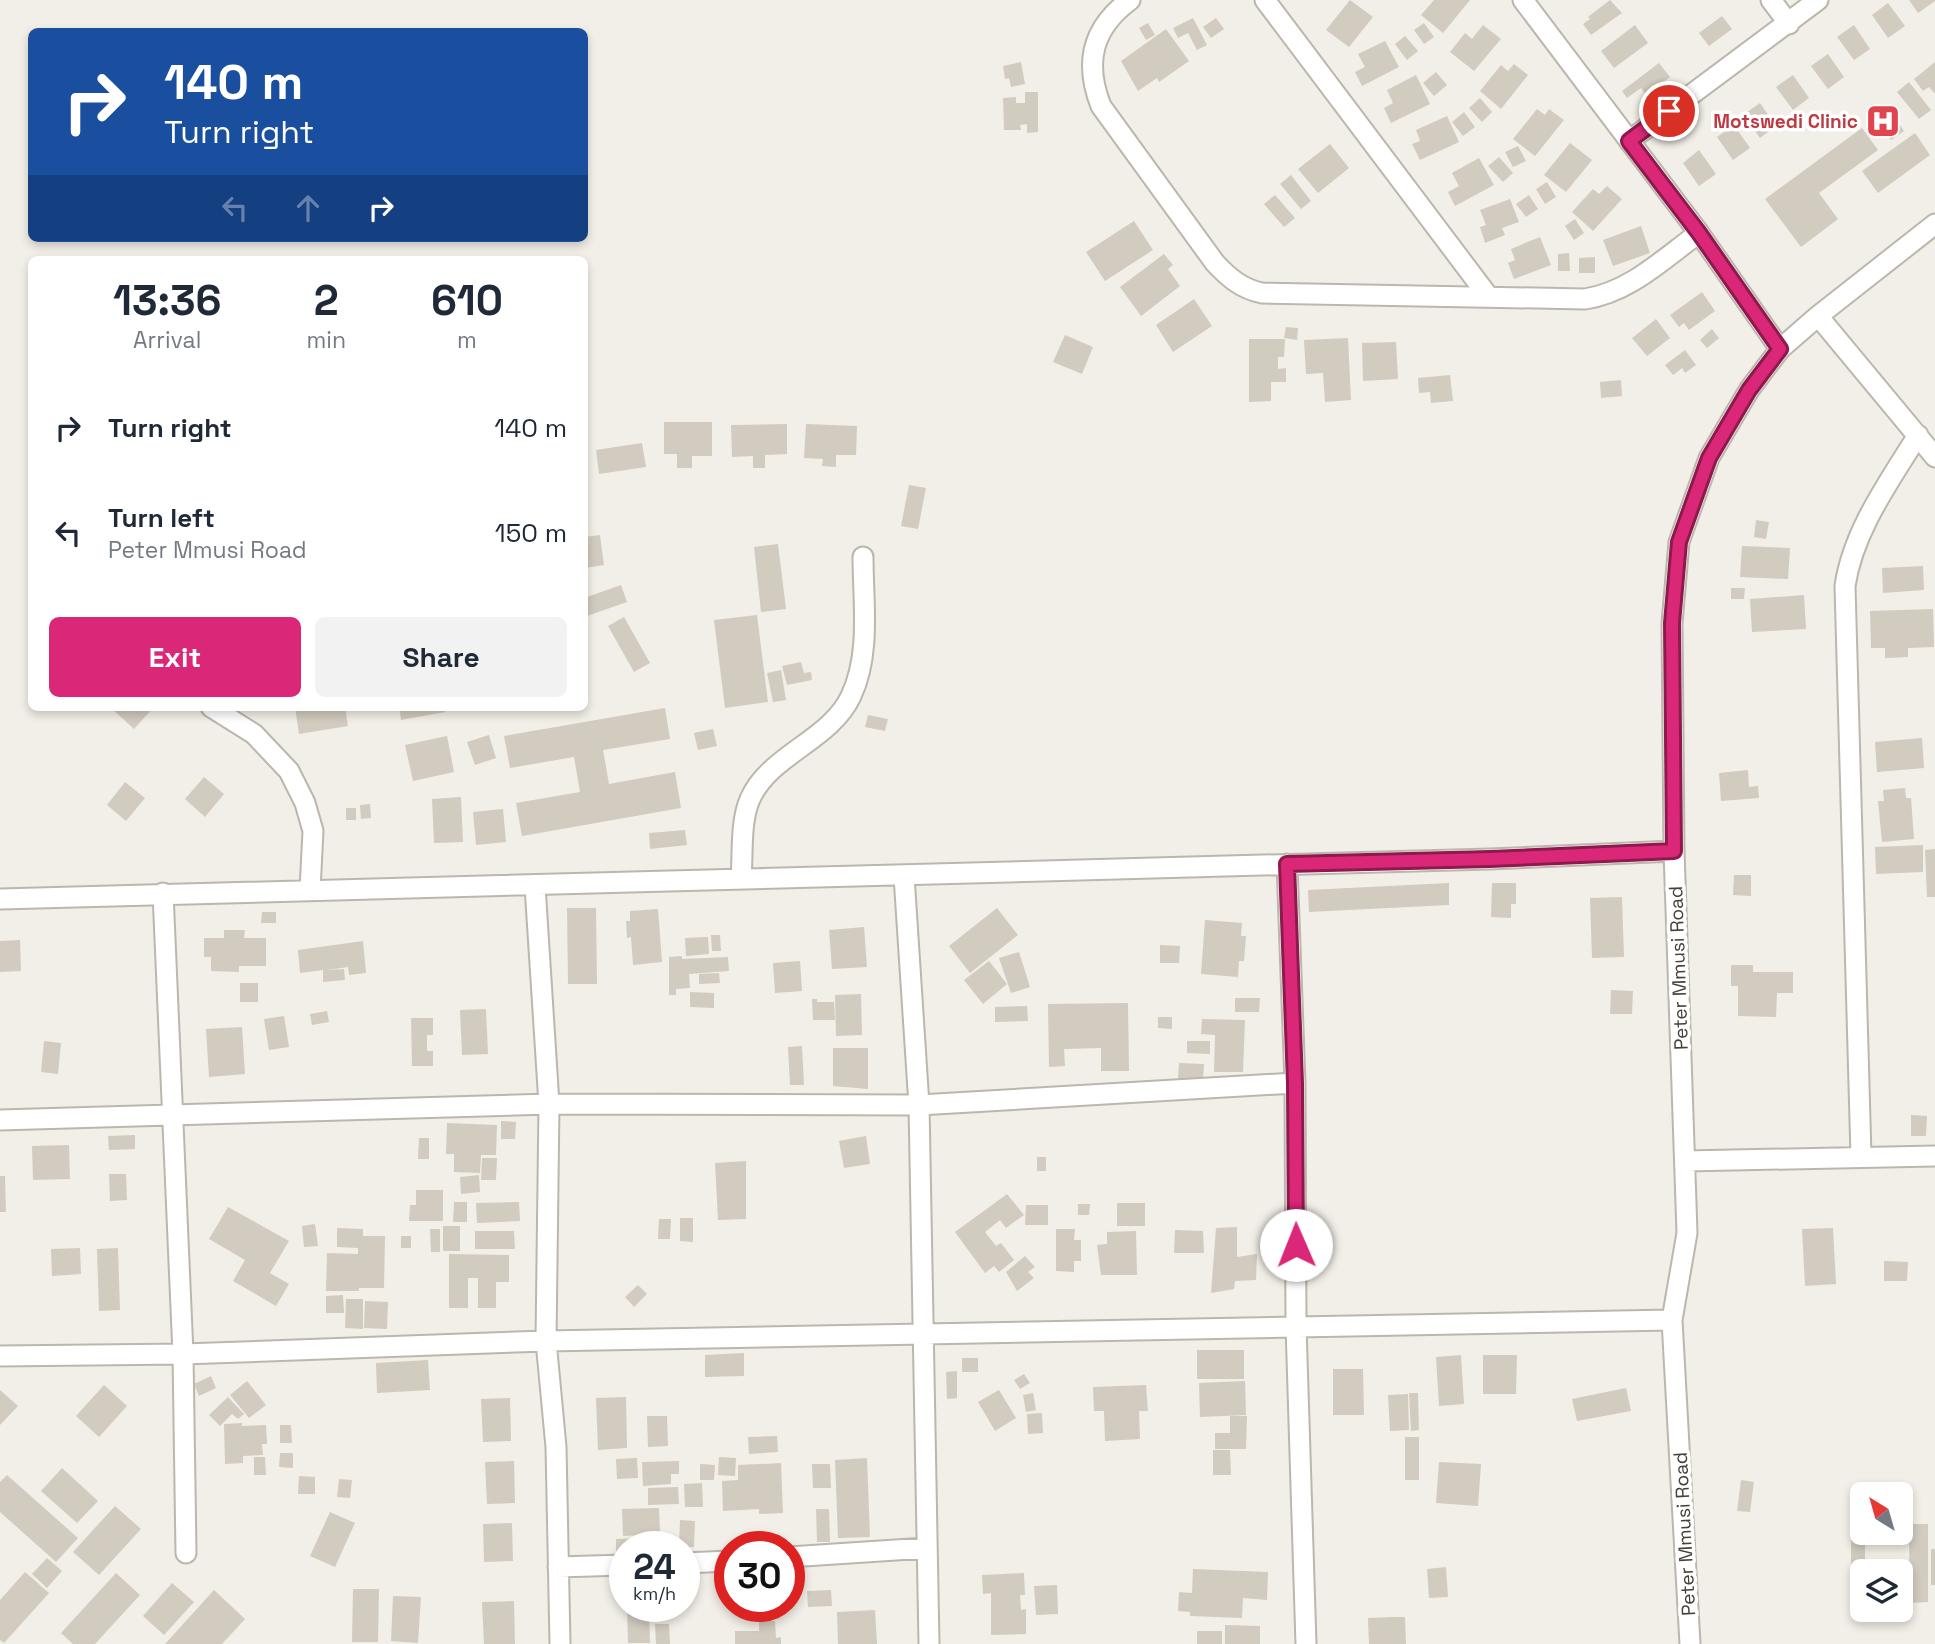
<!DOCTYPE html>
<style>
:root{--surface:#fff;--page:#f2f2f3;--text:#1f2937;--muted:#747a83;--accent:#db2777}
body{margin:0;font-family:"Space Grotesk",sans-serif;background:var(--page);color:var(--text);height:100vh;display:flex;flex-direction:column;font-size:26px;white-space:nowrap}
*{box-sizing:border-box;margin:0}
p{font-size:23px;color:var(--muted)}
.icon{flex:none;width:38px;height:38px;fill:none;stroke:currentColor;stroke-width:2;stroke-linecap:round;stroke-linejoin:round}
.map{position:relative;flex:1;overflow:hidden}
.drawer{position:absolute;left:28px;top:256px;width:560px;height:455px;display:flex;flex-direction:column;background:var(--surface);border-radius:10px;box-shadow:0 4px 10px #0003}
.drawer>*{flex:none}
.hud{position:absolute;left:28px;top:28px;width:560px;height:214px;border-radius:10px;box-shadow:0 4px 10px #0003;background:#1a4fa0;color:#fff;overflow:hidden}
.needle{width:46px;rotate:323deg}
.controls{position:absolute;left:1850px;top:1482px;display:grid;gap:14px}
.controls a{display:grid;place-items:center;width:63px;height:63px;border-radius:10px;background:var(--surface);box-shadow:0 4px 10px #0003;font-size:35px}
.speed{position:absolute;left:609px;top:1531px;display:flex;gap:14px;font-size:35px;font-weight:700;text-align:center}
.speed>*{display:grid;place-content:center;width:91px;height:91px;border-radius:50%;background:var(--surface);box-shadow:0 4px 10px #0003;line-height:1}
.speed small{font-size:18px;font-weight:400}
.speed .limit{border:10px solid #d22;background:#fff;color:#111}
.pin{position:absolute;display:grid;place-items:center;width:60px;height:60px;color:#fff;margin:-30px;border:4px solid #fff;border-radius:50%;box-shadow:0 2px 7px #0007}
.me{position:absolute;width:77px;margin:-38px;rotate:359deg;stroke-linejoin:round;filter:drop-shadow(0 0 5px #0008)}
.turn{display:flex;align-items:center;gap:24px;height:147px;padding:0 21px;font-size:32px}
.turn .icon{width:91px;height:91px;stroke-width:2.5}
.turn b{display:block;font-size:49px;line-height:60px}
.lanes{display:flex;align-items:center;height:66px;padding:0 21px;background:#0003;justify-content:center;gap:35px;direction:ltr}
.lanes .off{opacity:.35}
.eta{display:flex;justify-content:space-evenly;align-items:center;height:119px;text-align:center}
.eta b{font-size:42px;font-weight:800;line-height:49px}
.button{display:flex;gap:14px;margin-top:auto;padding:14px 21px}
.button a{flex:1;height:80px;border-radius:10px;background:var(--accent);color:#fff;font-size:28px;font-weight:800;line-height:80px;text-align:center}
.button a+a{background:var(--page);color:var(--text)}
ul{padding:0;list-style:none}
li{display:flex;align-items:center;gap:21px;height:105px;padding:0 21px}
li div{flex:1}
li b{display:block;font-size:26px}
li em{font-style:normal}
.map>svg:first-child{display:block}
.building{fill:#d2cbbf}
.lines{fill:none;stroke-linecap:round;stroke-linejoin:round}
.minor-casing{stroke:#bcb7ac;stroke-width:23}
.minor{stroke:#fff;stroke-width:19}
.route-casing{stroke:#8e194d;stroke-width:18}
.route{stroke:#db2777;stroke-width:12}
.labels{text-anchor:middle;stroke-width:7;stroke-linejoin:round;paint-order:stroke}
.health-label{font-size:19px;font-weight:bold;fill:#be3a42;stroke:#fff;text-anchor:end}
.street-label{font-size:19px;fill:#454038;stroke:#fff}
</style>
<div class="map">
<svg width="1935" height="1644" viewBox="0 0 1935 1644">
<rect width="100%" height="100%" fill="#f2efe8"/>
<path class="building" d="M1350,0L1373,17L1349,47L1326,30Z
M1434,0H1470L1443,33L1421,15Z
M1610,0L1622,13L1591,35L1583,24L1590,19L1588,17Z
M1909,0H1935V1L1918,13Z
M1888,3L1905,26L1888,38L1872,15Z
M1722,16L1732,29L1709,46L1699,33Z
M1193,18L1207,45L1197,50L1188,33L1178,38L1173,28Z
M1216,18L1224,29L1211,38L1203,27Z
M1148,23L1155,35L1146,40L1139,28Z
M1424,23L1434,37L1424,44L1414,30Z
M1483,25L1501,39L1474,71L1450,52L1465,33L1472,39Z
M1635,25L1648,43L1614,68L1601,51Z
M1854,25L1870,49L1854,60L1837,37Z
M1166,29L1189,61L1159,82L1157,78L1138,91L1121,61Z
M1405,36L1418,51L1407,60L1395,44Z
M1385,41L1399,67L1362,86L1355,72L1365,67L1358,54Z
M1828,54L1844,77L1828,89L1811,66Z
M1021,62L1025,84L1011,87L1009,78L1005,79L1003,66Z
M1935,62V94L1929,87L1923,91L1914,79Z
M1659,63L1670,77L1646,95L1641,88L1627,98L1622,91Z
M1514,64L1528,75L1501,109L1480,91L1501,65L1508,71Z
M1436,72L1447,85L1434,96L1423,83Z
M1416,75L1430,104L1391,123L1384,108L1393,103L1387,90Z
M1793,75L1809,98L1793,110L1776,87Z
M1909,82L1931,110L1919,119L1897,92Z
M1025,92H1038V132L1027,133V124L1020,125L1021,130H1004L1003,98L1016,97V103H1025Z
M1480,98L1492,112L1482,122L1469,108Z
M1760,103L1776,126L1760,138L1743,115Z
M1885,104L1904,131L1891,140L1873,114Z
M1537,109L1545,115L1549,109L1564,120L1535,156L1513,139Z
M1464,112L1475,127L1463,136L1452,122Z
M1447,116L1459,142L1420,160L1412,144L1420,141L1416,130Z
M1734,125L1750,148L1733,160L1717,137Z
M1862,128L1878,150L1819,193L1838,219L1801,247L1765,199Z
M1915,133L1930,155L1878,193L1862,171Z
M1570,143L1592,160L1566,192L1544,175Z
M1330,144L1349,168L1318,193L1298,169Z
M1518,146L1526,161L1513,167L1505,152Z
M1699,150L1716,174L1699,186L1683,163Z
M1499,157L1513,173L1503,182L1488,166Z
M1479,158L1494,185L1455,206L1448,192L1459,186L1452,173Z
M1291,175L1311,201L1301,209L1280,184Z
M1547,182L1556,197L1545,204L1536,189Z
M1607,186L1622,199L1593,231L1572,212L1593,189L1599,194Z
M1275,195L1295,218L1284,227L1264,204Z
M1529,195L1538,209L1526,217L1516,204Z
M1510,199L1519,222L1502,228L1505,235L1485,243L1480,227L1486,225L1480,210Z
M1575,219L1584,233L1574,240L1565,226Z
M1134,221L1153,250L1105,281L1086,252Z
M1641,226L1650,253L1613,266L1603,240Z
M1540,237L1551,265L1514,279L1508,263L1515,260L1511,249Z
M1569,253L1570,271H1558V254Z
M1164,254L1173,265L1168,269L1180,286L1141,316L1120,287Z
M1595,257V273H1579V258Z
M1702,292L1715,311L1689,330L1684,323L1679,327L1670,315Z
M1194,299L1212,326L1173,352L1156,325Z
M1656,319L1670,338L1647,356L1632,338Z
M1286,327L1298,328L1297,340L1284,338Z
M1712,329L1719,338L1707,348L1700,340Z
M1065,335L1093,347L1082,374L1053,362Z
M1348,338L1351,400L1325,402L1323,373L1306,374L1304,340Z
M1249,339H1285L1284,357H1278V369L1286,368V382H1271V401L1249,402Z
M1396,342L1398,379L1363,381L1362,343Z
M1685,350L1696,365L1685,373L1682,368L1673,375L1665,365Z
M1450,375L1453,401L1431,403L1430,392L1419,393L1418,378Z
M1621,380L1622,396L1601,398L1600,382Z
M664,422H712V456H692V468H677V454H664Z
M787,424V454L765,455V468H753V456L732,457L731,425Z
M806,424L857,426L856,455H836V467L822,466L823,459L804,458Z
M642,443L646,467L599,474L596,450Z
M909,485L926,488L918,529L901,526Z
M1756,520L1769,522L1766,539L1754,537Z
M600,535L604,565L584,568V537Z
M778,544L786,609L761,612L754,547Z
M1742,546L1790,548L1788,579L1740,577Z
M1923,566L1924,590L1883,593L1882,568Z
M621,585L627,602L584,617V598Z
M1731,588H1745L1744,599H1731Z
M1804,595L1806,629L1752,632L1750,599Z
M1933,609L1934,647L1908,648V657L1885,658V648H1871L1870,611Z
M757,615L768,702L725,708L714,620Z
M624,617L650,663L634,672L608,626Z
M801,662L804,673L811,672L812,680L787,685L782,666Z
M781,670L786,700L773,702L767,673Z
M110,707H154L134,729Z
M295,707H345L348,726L299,734Z
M399,707H445V712L401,720Z
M665,708L670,739L603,750L609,784L675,772L681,808L522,836L516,803L580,792L574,757L510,768L504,736Z
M868,715L888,719L885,731L865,727Z
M713,729L717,746L698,750L694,733Z
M489,735L496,758L475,765L467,742Z
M447,736L454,772L413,781L405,745Z
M1922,738L1924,768L1877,772L1875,742Z
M1748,770L1749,787L1758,786L1759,798L1721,801L1719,773Z
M204,777L224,794L205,817L185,799Z
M125,782L145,798L126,821L107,805Z
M1905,788L1906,798H1911L1914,839L1882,842L1878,801H1884L1883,790Z
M461,797L463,842L434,843L432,799Z
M370,804L371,818L361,819L360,805Z
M346,808H356V820H346Z
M503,809L506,842L476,845L473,812Z
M685,830L687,845L650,849L649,833Z
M1923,845V872L1876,874L1875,847Z
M1935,849V897H1927L1925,850Z
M1734,875H1751V896L1733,895Z
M1449,883V905L1309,912L1308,890Z
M1492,883H1516V904H1511V918L1491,917Z
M1622,897L1624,957L1592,958L1590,898Z
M567,908H596L597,984H568Z
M997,908L1018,935L970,973L949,946Z
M658,909L662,962L633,965L631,937L627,938L626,921H630V911Z
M262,912H276V923H261Z
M1205,920L1242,923L1241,936H1246L1244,961H1239L1238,977L1201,974Z
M864,927L867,967L832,969L829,930Z
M224,930H245L244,938H266V966H239V972L211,971V957H204V938H224Z
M711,935H720L721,951H712Z
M708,937L709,954L686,956L685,938Z
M20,940L21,971L0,972V941Z
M363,941L366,973L349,975L348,967L327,970L344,969L345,980L323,982V970L300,973L298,950Z
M1160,945L1180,946L1179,963H1160Z
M1019,952L1030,987L1011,993L999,958Z
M682,956V959L728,957L729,971L689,974L690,988L676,989V995H669V957Z
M800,961L802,991L775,993L773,963Z
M989,961L1007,984L983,1004L964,980Z
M1731,965H1753V972H1793V993H1777L1776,1017L1738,1016V986H1731Z
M719,973L720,983L699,984V974Z
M240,983H258V1002H240Z
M1611,990L1633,991L1632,1014H1610Z
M690,992L714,993V1008L690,1007Z
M861,994L862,1035L836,1036L835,995Z
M1235,998H1260L1259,1012H1235Z
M812,999H817V1002H834L835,1020H813Z
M1128,1003L1129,1071H1101V1048L1064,1049L1065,1066L1049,1067L1048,1004Z
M1027,1006L1028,1021L995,1022V1007Z
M486,1009L488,1054L462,1055L460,1010Z
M327,1011L329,1022L312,1025L310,1014Z
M284,1016L289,1047L269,1050L264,1019Z
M1158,1017H1172V1029L1158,1028Z
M411,1018H433V1035H427V1051H433V1066H412Z
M1202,1019L1245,1020L1243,1072H1214L1215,1035L1201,1034Z
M242,1027L245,1074L209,1077L206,1029Z
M44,1041L61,1043L58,1074L41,1072Z
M1187,1041H1210V1054L1187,1053Z
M802,1046L804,1085H790L788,1047Z
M833,1048H868V1089L833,1086Z
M1179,1063L1204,1064L1203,1080L1178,1079Z
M1911,1115L1927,1116L1926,1136H1911Z
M501,1121L516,1122L515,1139H501Z
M447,1123L497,1125L496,1155H481L480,1173L454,1172V1154H446Z
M135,1135V1149L109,1150L108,1136Z
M866,1136L870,1164L844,1168L839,1141Z
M419,1138H429V1159H418Z
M69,1145L70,1179L33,1180L32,1146Z
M1037,1157H1046V1171H1037Z
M482,1158H497L496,1180H481Z
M746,1161V1219L718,1220L715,1163Z
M109,1174H126L127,1200L110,1201Z
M479,1175L480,1192L461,1194L460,1177Z
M0,1176H5L6,1212H0Z
M416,1190H443V1221H409L410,1205H416Z
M1007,1194L1024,1215L1006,1228L1000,1220L985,1232L996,1246L1001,1243L1014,1260L999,1272L994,1266L985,1273L955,1232Z
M454,1202H467V1222H453Z
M519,1202L520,1221L477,1223L476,1203Z
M1117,1203H1145V1226H1117Z
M1078,1204H1090L1089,1215H1078Z
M1026,1205H1048V1225H1025Z
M228,1207L289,1241L270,1273L289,1284L276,1306L233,1281L245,1260L209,1239Z
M680,1218H693V1242L680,1241Z
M659,1219H671L670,1239H658Z
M315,1224L318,1246L304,1247L302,1226Z
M443,1226H460V1251H443Z
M1237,1227V1257L1257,1254L1256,1280L1235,1281L1234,1289L1211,1293L1216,1228Z
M337,1228L363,1229V1236H385L384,1288H359V1291H326L327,1253L358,1254V1248L337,1247Z
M1833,1228L1836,1284L1805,1286L1802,1229Z
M430,1229H440V1252H431Z
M1056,1229H1075L1074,1240H1081V1261H1074V1272L1056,1271Z
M1175,1230L1203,1231L1204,1253H1174Z
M475,1231H514L515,1249H475Z
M1136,1231L1137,1275H1101L1097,1245L1107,1244V1232Z
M401,1236H411V1248H401Z
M80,1248L81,1274L52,1276L51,1249Z
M118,1248L120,1310L99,1311L97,1249Z
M449,1254L509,1255V1282H496V1308H478V1278H468V1308H449Z
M1025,1256L1035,1267L1028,1272L1034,1278L1017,1291L1006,1272Z
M1884,1261L1908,1262L1907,1281H1884Z
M638,1285L647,1294L634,1307L625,1297Z
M343,1295L344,1313H326V1296Z
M346,1299H363V1329L345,1328Z
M365,1301L388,1302L387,1329L364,1328Z
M1197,1350H1244V1379H1197Z
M744,1353V1376L705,1377V1355Z
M1461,1355L1464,1404L1439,1406L1436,1357Z
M1483,1355H1517L1516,1394H1483Z
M962,1358H978V1372H962Z
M428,1360L430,1390L377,1393L376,1363Z
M1333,1369H1363L1364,1415H1333Z
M957,1371V1398L947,1399L946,1372Z
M1024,1374L1030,1383L1020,1389L1014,1380Z
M211,1376L216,1388L199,1396L194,1384Z
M247,1381L266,1405L249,1418L230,1395Z
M1245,1381L1246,1415L1200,1417L1199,1383Z
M104,1385L127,1406L99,1437L76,1416Z
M1146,1385L1148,1411H1139L1140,1439L1105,1441L1104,1411H1094L1093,1387Z
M1626,1388L1631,1411L1577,1421L1572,1399Z
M0,1390L18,1406L0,1425Z
M999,1390L1016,1418L995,1431L978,1402Z
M1033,1393L1036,1410L1026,1412L1023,1395Z
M1409,1393H1418L1419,1430L1411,1431Z
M1408,1394L1409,1430L1390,1431L1388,1395Z
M228,1397L244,1414L238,1419L232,1414L220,1426L209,1415Z
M626,1397L627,1448L598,1450L596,1398Z
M510,1398L511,1441L483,1442L481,1399Z
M1042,1413L1043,1433L1028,1434L1027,1414Z
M647,1416H667L668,1446L648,1447Z
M1230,1416H1247L1246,1449H1215V1433H1230Z
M242,1423V1426L266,1425L267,1444H262L263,1455L243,1456V1463L225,1464L224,1424Z
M280,1425H291L292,1443H280Z
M777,1436L778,1452L749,1454L748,1437Z
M1405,1437H1419V1480H1405Z
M1213,1450H1230L1231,1475H1213Z
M280,1453H293V1468L279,1467Z
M254,1457H265L266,1475H254Z
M719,1457L736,1458L735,1476L718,1475Z
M637,1458L638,1478L617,1479L616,1459Z
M867,1458L870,1537L838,1538L835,1460Z
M514,1461L515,1503L487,1504L485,1462Z
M679,1461V1474H671V1484L643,1486L642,1462Z
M1439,1462L1481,1464L1478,1506L1436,1503Z
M781,1463L783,1513L759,1514V1509L723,1511L722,1481L738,1480V1465Z
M700,1464L715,1465L714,1480H700Z
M812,1464H830L831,1488H813Z
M62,1468L98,1501L77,1523L41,1491Z
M7,1475L78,1538L56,1562L0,1512V1482Z
M299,1476L315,1477V1494H298Z
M339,1479L352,1480L350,1498L337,1497Z
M1741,1480L1754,1482L1750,1512L1737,1511Z
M702,1483L703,1507H685L684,1484Z
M678,1487L679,1504L648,1505V1488Z
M115,1506L141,1529L99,1575L73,1552Z
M659,1508L660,1534L623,1536L622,1509Z
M816,1509H829L830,1542H817Z
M330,1512L355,1523L335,1567L310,1556Z
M680,1520L695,1521L694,1547H679Z
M512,1523L513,1561L484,1562L483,1524Z
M1900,1524H1928V1602L1910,1603L1909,1539H1865V1572H1862V1583H1851V1525H1862V1533H1900Z
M642,1538L643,1547H625V1555H616V1539Z
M1931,1549H1935V1585H1931Z
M47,1558L62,1571L47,1588L32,1574Z
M1446,1567L1448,1597L1429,1598L1427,1569Z
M1193,1569L1268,1572L1267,1600L1243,1598L1242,1618L1190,1616V1612L1178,1611L1179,1592L1192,1593Z
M25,1572L49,1593L4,1643L0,1640V1600Z
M116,1573L140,1595L95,1644H73L61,1633Z
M1024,1573L1025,1595H1020L1021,1610L1026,1609V1634L991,1635V1593L983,1594L982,1575Z
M172,1583L194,1602L164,1635L143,1616Z
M1057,1585L1058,1614L1036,1615L1034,1586Z
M353,1589H379L378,1642H352Z
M214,1590L245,1619L222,1644H165Z
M831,1590L832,1606L808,1607L807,1591Z
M393,1596L421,1597L418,1643L391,1641Z
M514,1601L515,1644H484L482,1602Z
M627,1606H649L650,1643H628Z
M875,1610L877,1644H838L837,1612Z
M1392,1617H1405L1406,1644H1369L1368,1618Z
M759,1621H775L776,1638L781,1637V1644H735V1631H759Z
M655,1624H669L670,1644H656Z
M1225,1625L1260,1626V1644H1225Z
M1197,1631H1222V1644H1197Z"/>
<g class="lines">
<g class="minor-casing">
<path id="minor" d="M1130,0C1092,28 1084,63 1101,106L1215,263C1229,278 1242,289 1262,293L1585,299C1630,292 1663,259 1699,233
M1265,0L1488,296
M1523,0L1699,233L1780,349
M1771,0L1789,24
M1629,141L1818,0
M1818,316L1935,457
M211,707L254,734L289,771L305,803L313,831L310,890
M1287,864L1295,1083L1296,1326L1306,1644
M904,876L919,1105L929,1644
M741,879C743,854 740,822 750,799C770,754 830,741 851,696C871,654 863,602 863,557
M535,886L549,1104L546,1341L556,1447L560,1644
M163,893L183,1354L186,1553
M0,899L1490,859L1674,851
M0,1120L549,1104L919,1105L1295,1083
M1861,1156L1845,586C1853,531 1889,482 1918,435
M1685,1161L1935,1156
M0,1356L183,1354L546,1341L1672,1320
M789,1557L926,1548
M684,1563L730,1561
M558,1567L625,1565
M1690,1644L1672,1320L1687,1233L1674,851L1672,623L1679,542L1709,458L1749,390L1780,349L1818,316L1935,224"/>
</g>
<use href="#minor" class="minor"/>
</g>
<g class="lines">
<g class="route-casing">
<path id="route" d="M1296,1245L1295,1083L1287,864L1490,859L1674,851L1672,623L1679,542L1709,458L1749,390L1780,349L1699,233L1629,141L1669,111"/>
</g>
<use href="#route" class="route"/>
</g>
<defs>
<g id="hospital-square" transform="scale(1.75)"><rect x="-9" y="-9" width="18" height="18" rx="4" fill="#e0444e" stroke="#fff"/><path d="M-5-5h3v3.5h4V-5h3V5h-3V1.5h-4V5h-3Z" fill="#fff"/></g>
</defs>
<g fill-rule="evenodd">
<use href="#hospital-square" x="1883" y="121"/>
</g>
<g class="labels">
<g class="health-label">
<text x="1858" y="128">Motswedi Clinic</text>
</g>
<g class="street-label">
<text transform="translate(1678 968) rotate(-92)" y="7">Peter Mmusi Road</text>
<text transform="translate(1684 1534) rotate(-93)" y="7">Peter Mmusi Road</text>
</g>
</g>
</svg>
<div class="controls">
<a><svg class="needle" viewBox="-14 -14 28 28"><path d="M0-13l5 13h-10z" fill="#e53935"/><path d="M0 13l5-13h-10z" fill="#747a83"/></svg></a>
<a><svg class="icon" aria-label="layers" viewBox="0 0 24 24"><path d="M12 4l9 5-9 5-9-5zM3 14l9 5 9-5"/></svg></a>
</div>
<div class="speed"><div>24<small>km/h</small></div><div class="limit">30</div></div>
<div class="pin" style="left:1669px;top:111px;background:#d93025"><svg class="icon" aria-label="arrive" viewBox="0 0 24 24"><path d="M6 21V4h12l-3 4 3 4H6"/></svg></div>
<svg class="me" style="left:1296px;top:1245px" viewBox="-20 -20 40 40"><circle r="19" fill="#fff"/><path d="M0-13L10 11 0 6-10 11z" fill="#db2777"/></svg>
<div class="hud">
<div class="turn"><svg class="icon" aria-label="right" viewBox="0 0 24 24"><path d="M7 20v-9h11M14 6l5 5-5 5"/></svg><div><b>140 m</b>Turn right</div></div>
<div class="lanes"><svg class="icon off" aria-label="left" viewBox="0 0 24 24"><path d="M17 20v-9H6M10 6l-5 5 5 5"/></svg><svg class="icon off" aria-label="ahead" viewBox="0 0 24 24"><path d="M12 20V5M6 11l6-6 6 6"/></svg><svg class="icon" aria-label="right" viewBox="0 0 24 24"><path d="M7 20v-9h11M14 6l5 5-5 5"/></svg></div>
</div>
<section class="drawer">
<div class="eta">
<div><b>13:36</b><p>Arrival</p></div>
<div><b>2</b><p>min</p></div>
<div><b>610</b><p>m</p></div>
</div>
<ul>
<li><svg class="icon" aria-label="right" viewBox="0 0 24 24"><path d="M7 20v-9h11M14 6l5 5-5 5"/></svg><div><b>Turn right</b></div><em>140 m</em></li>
<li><svg class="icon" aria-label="left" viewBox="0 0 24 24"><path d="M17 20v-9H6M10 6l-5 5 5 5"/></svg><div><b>Turn left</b><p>Peter Mmusi Road</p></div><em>150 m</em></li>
</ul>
<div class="button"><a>Exit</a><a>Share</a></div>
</section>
</div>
